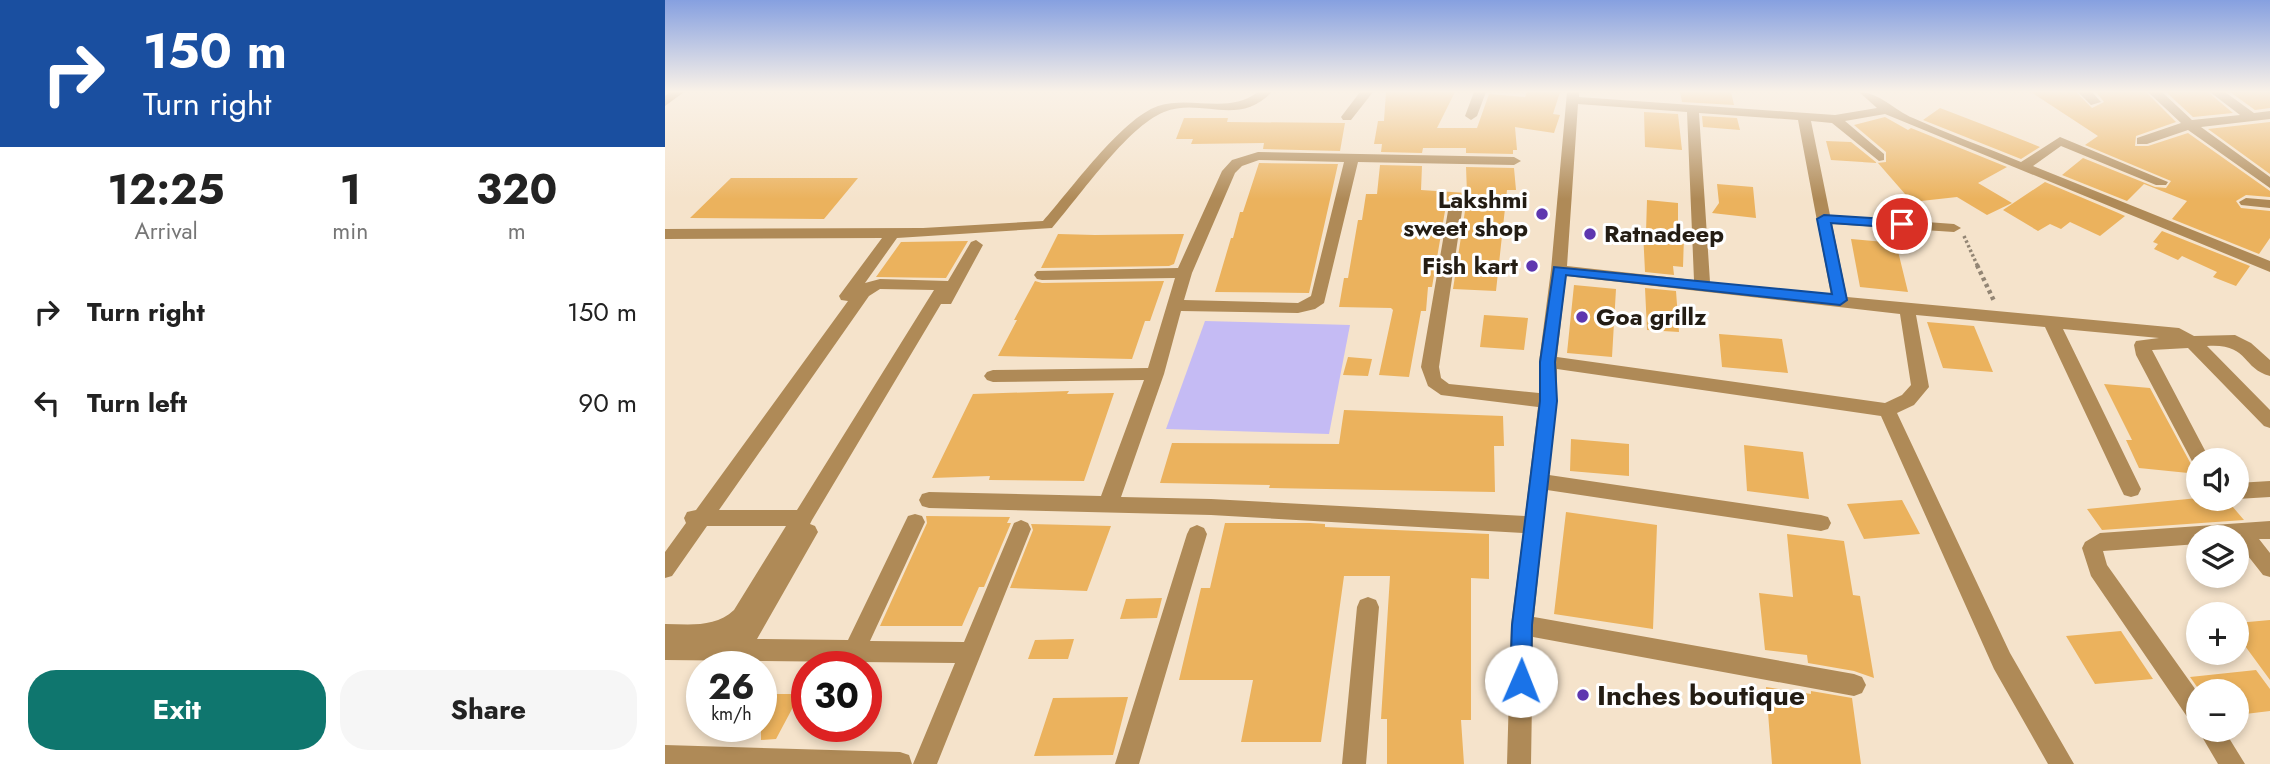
<!DOCTYPE html>
<meta charset="utf-8">
<style>
:root{--surface:#fff;--page:#f6f6f6;--text:#222;--muted:#767676;--accent:#0f766e}
body{margin:0;font-family:Jost,sans-serif;background:var(--page);color:var(--text);height:100vh;display:flex;flex-direction:column;font-size:26px;white-space:nowrap}
*{box-sizing:border-box;margin:0}
p{font-size:23px;color:var(--muted)}
.icon{flex:none;width:38px;height:38px;fill:none;stroke:currentColor;stroke-width:2;stroke-linecap:round;stroke-linejoin:round}
.map{position:relative;flex:1;overflow:hidden}
.panel{display:flex;flex-direction:column;background:var(--surface);width:665px}
.panel>*{flex:none}
.top-card{background:#1a4fa0;color:#fff;overflow:hidden}
.controls{position:absolute;left:1521px;top:448px;display:grid;gap:14px}
.controls a{display:grid;place-items:center;width:63px;height:63px;border-radius:50%;background:var(--surface);box-shadow:0 4px 10px #0003;font-size:35px}
.speed{position:absolute;left:21px;top:651px;display:flex;gap:14px;font-size:35px;font-weight:700;text-align:center}
.speed>*{display:grid;place-content:center;width:91px;height:91px;border-radius:50%;background:var(--surface);box-shadow:0 4px 10px #0003;line-height:1}
.speed small{font-size:18px;font-weight:400}
.speed .limit{border:10px solid #d22;background:#fff;color:#111}
.pin{position:absolute;display:grid;place-items:center;width:60px;height:60px;color:#fff;margin:-30px;border:4px solid #fff;border-radius:50%;box-shadow:0 2px 7px #0007}
.me{position:absolute;width:77px;margin:-38px;rotate:1deg;stroke-linejoin:round;filter:drop-shadow(0 0 5px #0008)}
.turn{display:flex;align-items:center;gap:24px;height:147px;padding:0 28px;font-size:32px}
.turn .icon{width:91px;height:91px;stroke-width:2.5}
.turn b{display:block;font-size:49px;line-height:60px}
.eta{display:flex;justify-content:space-evenly;align-items:center;height:119px;text-align:center}
.eta b{font-size:42px;font-weight:700;line-height:49px}
.button{display:flex;gap:14px;margin-top:auto;padding:14px 28px}
.button a{flex:1;height:80px;border-radius:28px;background:var(--accent);color:#fff;font-size:28px;font-weight:700;line-height:80px;text-align:center}
.button a+a{background:var(--page);color:var(--text)}
ul{padding:0;list-style:none}
li{display:flex;align-items:center;gap:21px;height:91px;padding:0 28px}
li div{flex:1}
li b{display:block;font-size:26px}
li em{font-style:normal}
main{display:flex;flex:1;min-height:0}
.map>svg:first-child{display:block}
.green{fill:#c5bbf4}
.building{fill:#ebb25d}
.lines{fill:none;stroke-linecap:round;stroke-linejoin:round}
.path-far1{stroke:#928574;stroke-width:3.5;stroke-dasharray:2.5 2.5;stroke-linecap:butt}
.path{stroke:#928574;stroke-width:4.5;stroke-dasharray:3.5 3.5;stroke-linecap:butt}
.street{fill:#af8a57;fill-rule:evenodd}
.route{fill:#1a73e8;stroke:#114b97;stroke-width:2}
.poi-dot{fill:#5e37af;stroke:#fff;stroke-width:2.5}
.labels{text-anchor:middle;stroke-width:6;stroke-linejoin:round;paint-order:stroke}
.poi-label{font-size:24px;font-weight:bold;fill:#241d14;stroke:#fff;text-anchor:end}
.near-poi-label{font-size:28px;font-weight:bold;fill:#241d14;stroke:#fff;text-anchor:start}
</style>
<main>
<section class="panel">
<div class="top-card">
<div class="turn"><svg class="icon" aria-label="right" viewBox="0 0 24 24"><path d="M7 20v-9h11M14 6l5 5-5 5"/></svg><div><b>150 m</b>Turn right</div></div>
</div>
<div class="eta">
<div><b>12:25</b><p>Arrival</p></div>
<div><b>1</b><p>min</p></div>
<div><b>320</b><p>m</p></div>
</div>
<ul>
<li><svg class="icon" aria-label="right" viewBox="0 0 24 24"><path d="M7 20v-9h11M14 6l5 5-5 5"/></svg><div><b>Turn right</b></div><em>150 m</em></li>
<li><svg class="icon" aria-label="left" viewBox="0 0 24 24"><path d="M17 20v-9H6M10 6l-5 5 5 5"/></svg><div><b>Turn left</b></div><em>90 m</em></li>
</ul>
<div class="button"><a>Exit</a><a>Share</a></div>
</section>
<div class="map">
<svg width="1605" height="764" viewBox="0 0 1605 764">
<rect width="100%" height="100%" fill="#f5e3cb"/>
<path class="green" d="M540,321L685,325L664,434L501,429Z"/>
<path class="building" d="M721,92H790L772,128H812L824,94L860,97L862,92H895L888,114L895,115L889,133L850,127L852,150H848V154L801,153V148H758L757,153L716,152L717,144H709L713,121H719Z
M1015,92H1066L1069,105L1017,102Z
M1366,92H1411L1427,108L1439,102L1431,92H1481L1511,122L1471,136L1470,146H1483L1523,133L1605,191V197L1581,195L1571,201L1576,208L1605,211V238L1594,254L1507,219L1522,201L1479,184L1462,201L1397,175L1418,158L1490,187L1501,188L1506,181L1420,145L1433,136Z
M1501,92H1543L1568,113L1528,117Z
M1565,92H1605V108L1590,110Z
M1275,108L1340,133L1375,147L1356,159L1258,120Z
M979,112L1013,114L1017,150L980,147Z
M1037,116L1072,118L1075,130L1038,127Z
M1220,117L1243,130L1246,128L1342,167L1313,183L1347,203L1322,215L1292,197L1247,202L1213,163L1166,160L1161,141L1186,142L1212,163L1221,162V152L1189,125Z
M519,118H563L562,122L680,123L675,151L598,149L599,143L526,144L528,139H511Z
M1605,122V174L1543,129Z
M594,163L673,164L644,293L550,292L566,238H568L575,212H578Z
M715,165L757,166L756,190L802,193L801,167L849,168L851,190H842L831,291L788,289L800,211L791,205L780,211L767,287H763L761,311H756L744,377L714,375L728,310L726,308L674,307L679,278H683L693,220H697L701,194H712Z
M66,178H193L159,219L25,218Z
M1380,182L1451,212L1460,216L1435,236L1405,222L1396,229L1385,224L1373,231L1338,210Z
M1052,184L1088,187L1091,218L1047,213L1054,203Z
M982,200L1013,203V235L1019,236L1018,267L1008,266L1009,275L980,272L978,231L981,232Z
M1497,231L1585,266L1571,286L1548,277L1552,272L1517,256L1513,260L1489,249L1493,244L1488,242Z
M393,234L430,235L519,234L509,264L504,266L376,268Z
M1186,239L1231,243L1243,292L1195,287Z
M303,241L281,278L211,277L236,242Z
M370,281L377,283L499,281L485,321H480L467,359L333,356L352,320H349Z
M909,285L951,289L947,357L902,353Z
M980,288L1011,291L1014,332L982,330Z
M819,315L863,318L859,350L815,347Z
M1262,322L1309,326L1328,372L1278,368Z
M1054,334L1117,339L1123,373L1057,367Z
M683,357L707,359L703,376L678,375Z
M1439,384L1485,388L1527,466L1533,469V474L1474,468L1461,440H1467Z
M404,391L402,394L449,393L419,481L324,480L325,476L267,478L308,394Z
M679,410L838,416L839,446H829L830,492L604,488L605,485L495,483L507,443L674,444Z
M906,439L964,444V476L905,471Z
M1079,445L1138,452L1144,499L1082,491Z
M1533,498L1561,499L1579,520L1437,530L1422,509Z
M1237,500L1255,534L1199,539L1182,504Z
M901,512L992,525L988,629L889,614Z
M261,516L345,517L342,523H346L319,587H314L297,626H215L262,523Z
M560,523H645L660,524V527L824,534V579L806,578V720H796L799,764H722V719H716L725,576H679L656,742H576L588,680H514L536,588H545Z
M366,524L446,526L422,591L345,588L368,530Z
M1122,534L1179,541L1188,595L1195,596L1209,678L1189,671L1143,663L1142,655L1100,650L1094,593L1128,597Z
M497,598L492,618L455,619L461,599Z
M1605,620V680L1572,635V623Z
M1456,631L1488,679L1430,684L1401,636Z
M409,639L403,659H363L370,640Z
M1591,670L1605,689V711L1572,715V691H1535L1525,677Z
M1101,687L1146,694V691L1187,698L1196,764H1107Z
M96,694H135L111,739L96,740Z
M463,697L448,755L369,756L388,698Z"/>
<g class="lines">
<path class="path-far1" d="M1299,236L1313,267"/>
<path class="path" d="M1312,265L1329,301"/>
<path class="street" d="M5,92H19L0,106V96Z
M593,92H607C572,128 537,97 499,112C462,127 414,197 387,228L232,238L200,283L215,279L283,281L306,242L311,240L318,245L286,304H276L147,520L145,524L150,526L153,532L92,639L183,640L243,516L250,514L257,516L260,522L205,641L299,642L349,523L356,520L363,523L366,529L272,764H248L290,663L0,660V624C25,624 50,628 69,610L121,526H42L7,576L0,578V552L21,523L19,518L22,512L31,510L183,301L176,300L174,296L217,238L0,239V229L258,228L378,221C405,191 456,119 493,106C527,95 562,115 593,92ZM215,289L269,290L132,510H54L204,296Z
M695,92H708L686,120H678L676,117Z
M809,92H821L812,116L806,120L800,116Z
M902,92H914V97L1170,115L1212,108L1194,92C1214,92 1229,110 1248,118C1283,134 1320,147 1356,162L1395,137L1503,182L1501,185H1491L1396,146L1368,166L1605,261V272L1220,114L1180,121L1219,154V160L1214,161L1167,123L1146,121L1165,215L1289,224L1296,228L1289,232L1167,224L1182,297L1514,328L1529,336L1570,335L1586,343L1605,360V376C1576,368 1584,343 1542,346L1605,410V428L1599,426L1523,348L1487,350L1545,460H1533V467L1529,465L1471,355L1469,345L1471,341L1494,338L1398,329L1476,489L1473,495L1466,497L1459,495L1456,489L1380,327L1251,315L1264,387L1249,405L1232,413L1345,653L1409,764H1383L1329,669L1216,416L892,369V401L884,475L1156,515L1163,517L1166,523L1163,529L1156,531L882,490L869,617L1189,674L1197,677L1201,685L1197,693L1189,696L868,637L866,764H842L846,625L858,533L546,515L264,508L257,506L254,500L257,494L264,492L436,496L479,380L328,382L322,380L319,376L322,372L328,370L483,368L510,278L377,280L372,279L369,275L372,271L513,268L557,171L567,160L593,152L849,157L856,161L849,165L693,162L659,303L650,309L633,313L516,311L499,374L456,497L546,499L860,516L873,407L776,395L763,386L756,367L783,211L790,207L797,211L774,367L776,378L784,384L874,393V362L886,270ZM913,104L1022,112L1029,280L902,266ZM1034,113L1133,120L1166,295L1045,282ZM594,160L679,162L646,296L633,303L519,300L527,273L570,173L577,166ZM901,276L1235,314L1246,385L1237,395L1220,403L892,357Z
M1413,92H1427L1436,102L1426,105Z
M1483,92H1497L1527,120L1575,115L1545,92H1560L1589,113L1605,111V119L1536,127L1605,177V188L1523,130L1482,144H1472V138L1516,123Z
M1581,198L1605,200V208L1576,205L1574,202Z
M1605,481V497L1572,499H1571L1572,483Z
M1605,521V539H1594L1605,553V577L1598,575L1572,542V537H1533V544L1438,551L1442,565L1533,693V725L1525,721L1426,576L1417,548L1420,542L1435,533Z
M532,525L539,528L542,534L474,764H450L522,534L525,528Z
M703,597L711,600L714,607L701,764H677L692,607L695,600Z
M1533,730H1559L1580,764H1553Z
M0,745L235,752L244,755L247,764H0Z"/>
</g>
<linearGradient id="sky" x2="0" y2="1"><stop stop-color="#86a0e0"/><stop offset="0.46" stop-color="#faf2e8"/><stop offset="1" stop-color="#faf2e8" stop-opacity="0"/></linearGradient>
<rect width="1605" height="199" fill="url(#sky)"/>
<path class="route" d="M1159,215L1237,220L1244,224L1237,228L1166,223L1182,300L1175,305L901,275L890,362L892,401L867,625L866,681L863,688L856,691L848,688L845,681L847,625L875,401V362L889,267L1167,294L1152,219Z"/>
<g class="poi-dot">
<circle cx="877" cy="214" r="7"/>
<circle cx="925" cy="234" r="7"/>
<circle cx="867" cy="266" r="7"/>
<circle cx="917" cy="317" r="7"/>
<circle cx="918" cy="695" r="7"/>
</g>
<g class="labels">
<g class="poi-label">
<text x="863" y="208">Lakshmi<tspan x="863" dy="28">sweet shop</tspan></text>
<text x="939" y="242" text-anchor="start">Ratnadeep</text>
<text x="853" y="274">Fish kart</text>
<text x="931" y="325" text-anchor="start">Goa grillz</text>
</g>
<g class="near-poi-label">
<text x="932" y="705">Inches boutique</text>
</g>
</g>
</svg>
<div class="controls">
<a><svg class="icon" aria-label="sound" viewBox="0 0 24 24"><path d="M4 9h4l5-4v14l-5-4H4zM17 9q2 3 0 6"/></svg></a>
<a><svg class="icon" aria-label="layers" viewBox="0 0 24 24"><path d="M12 4l9 5-9 5-9-5zM3 14l9 5 9-5"/></svg></a>
<a>+</a>
<a>−</a>
</div>
<div class="speed"><div>26<small>km/h</small></div><div class="limit">30</div></div>
<div class="pin" style="left:1237px;top:224px;background:#d93025"><svg class="icon" aria-label="arrive" viewBox="0 0 24 24"><path d="M6 21V4h12l-3 4 3 4H6"/></svg></div>
<svg class="me" style="left:856px;top:681px" viewBox="-20 -20 40 40"><circle r="19" fill="#fff"/><path d="M0-13L10 11 0 6-10 11z" fill="#1a73e8"/></svg>
</div>
</main>
